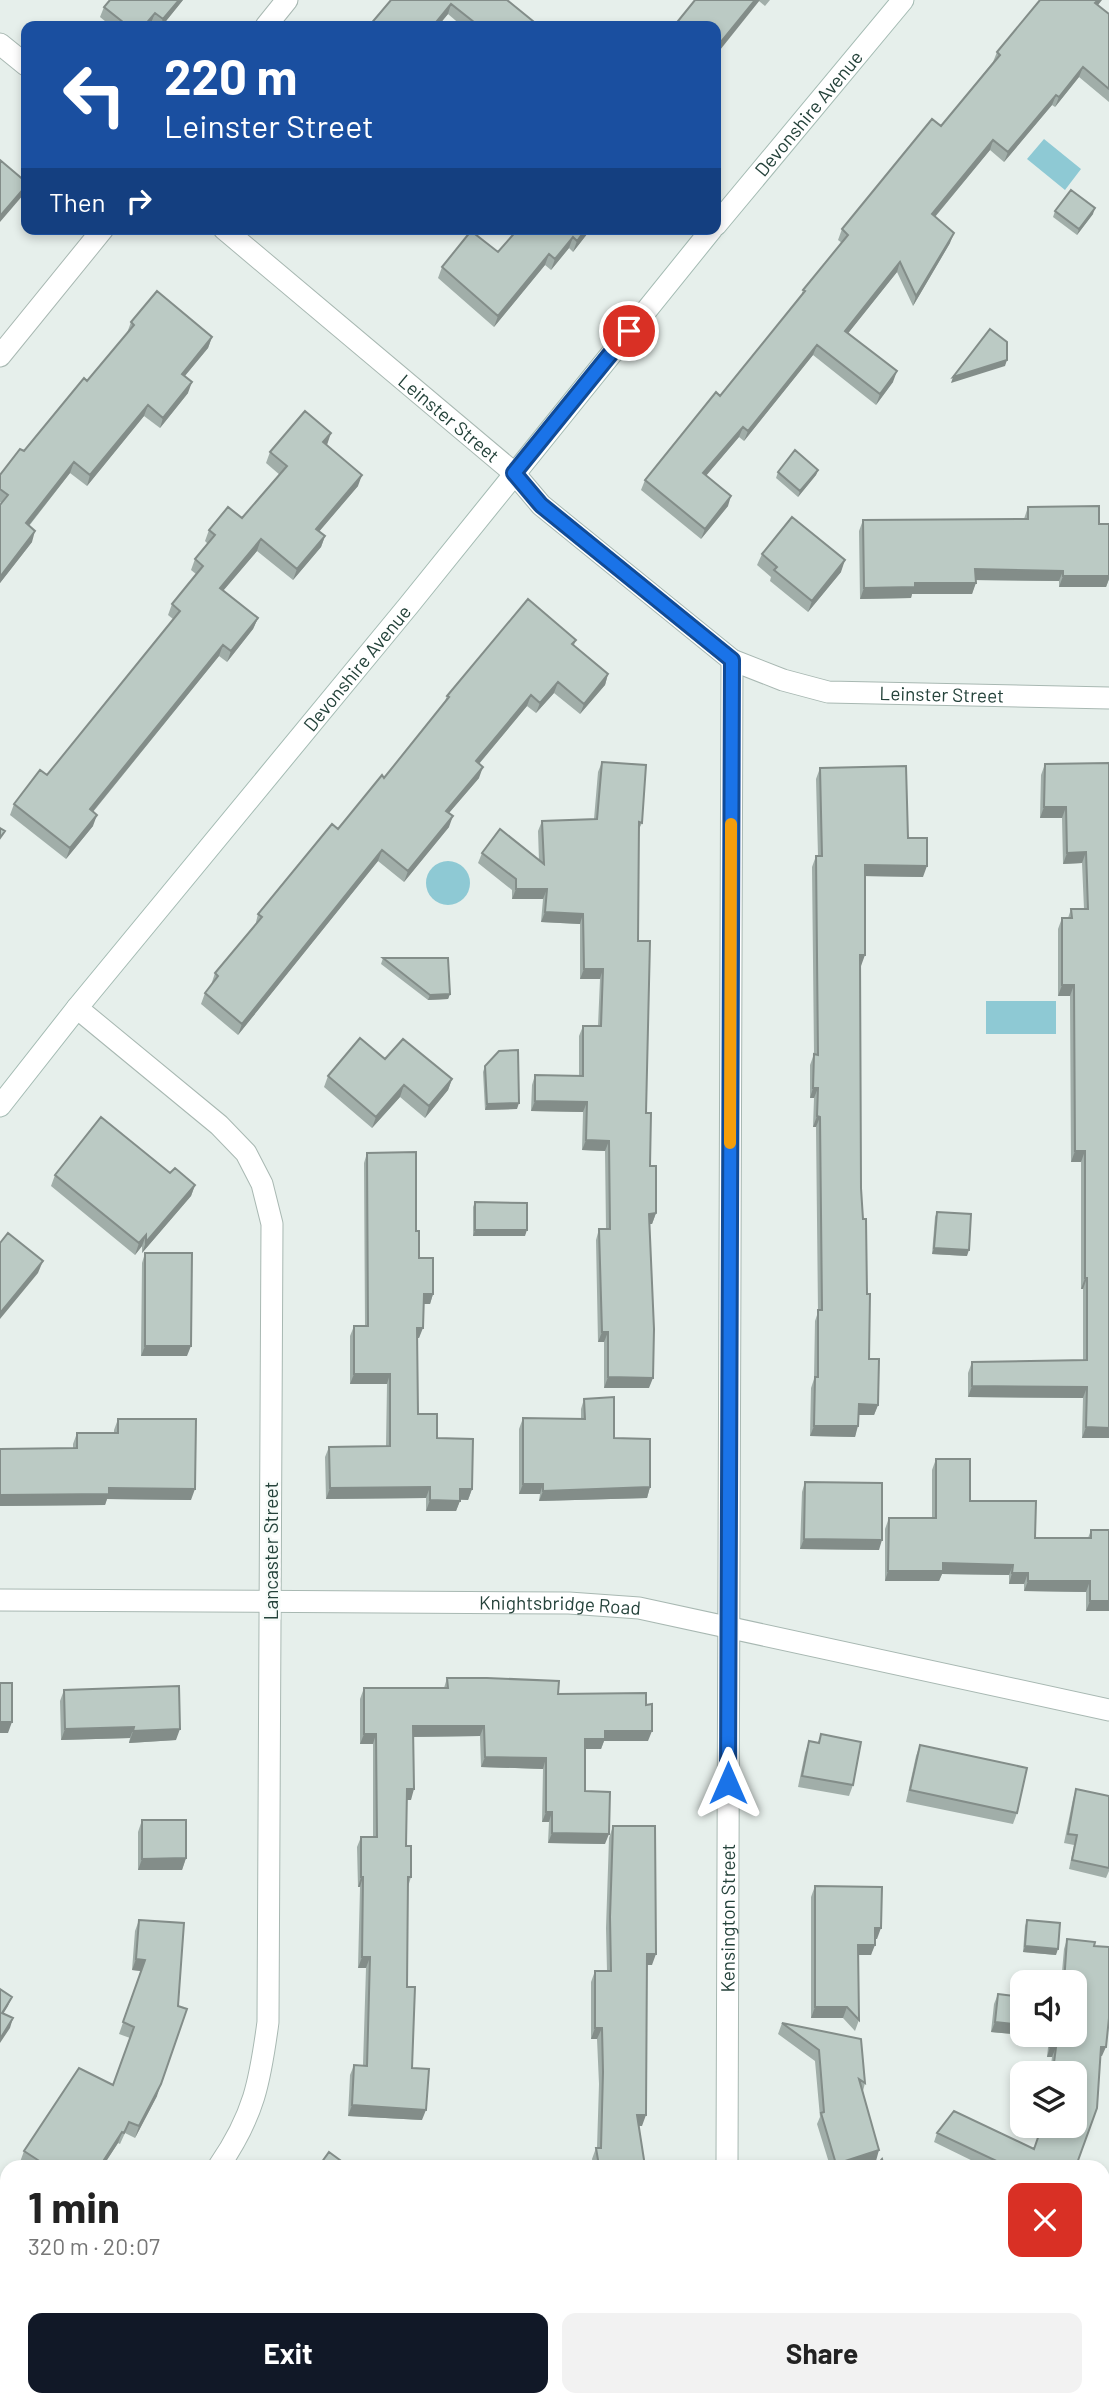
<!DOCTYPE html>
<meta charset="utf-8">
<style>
:root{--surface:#fff;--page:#f2f2f2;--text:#222;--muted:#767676;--accent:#111827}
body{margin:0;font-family:Barlow,sans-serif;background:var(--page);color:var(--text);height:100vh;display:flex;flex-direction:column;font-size:26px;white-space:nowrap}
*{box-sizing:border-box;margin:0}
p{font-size:23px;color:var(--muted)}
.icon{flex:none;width:38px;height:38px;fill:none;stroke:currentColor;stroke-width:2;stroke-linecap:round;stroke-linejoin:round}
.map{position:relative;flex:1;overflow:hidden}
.drawer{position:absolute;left:0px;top:2160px;width:1110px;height:247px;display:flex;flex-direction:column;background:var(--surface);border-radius:21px 21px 0 0;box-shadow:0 4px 10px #0003}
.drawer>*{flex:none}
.guide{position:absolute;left:21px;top:21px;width:700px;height:214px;border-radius:14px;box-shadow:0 4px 10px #0003;background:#1a4fa0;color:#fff;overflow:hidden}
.fabs{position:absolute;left:1010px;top:1970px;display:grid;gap:14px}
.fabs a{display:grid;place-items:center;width:77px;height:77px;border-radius:14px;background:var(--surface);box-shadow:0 4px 10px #0003;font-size:35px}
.pin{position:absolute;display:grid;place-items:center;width:60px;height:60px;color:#fff;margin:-30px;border:4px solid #fff;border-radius:50%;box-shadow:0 2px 7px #0007}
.me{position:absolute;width:77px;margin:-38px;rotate:0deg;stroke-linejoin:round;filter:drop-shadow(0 0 5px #0008)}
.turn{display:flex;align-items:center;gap:24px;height:147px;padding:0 28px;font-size:32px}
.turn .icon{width:91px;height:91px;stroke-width:2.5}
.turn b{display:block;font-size:49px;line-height:60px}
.then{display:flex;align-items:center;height:66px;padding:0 28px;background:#0003;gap:14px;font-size:26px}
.round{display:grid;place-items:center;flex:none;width:74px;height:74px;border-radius:14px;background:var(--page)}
.head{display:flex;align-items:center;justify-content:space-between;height:119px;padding:0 28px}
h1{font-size:42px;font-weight:700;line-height:52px}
.cta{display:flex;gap:14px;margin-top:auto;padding:14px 28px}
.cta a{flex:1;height:80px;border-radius:14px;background:var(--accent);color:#fff;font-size:28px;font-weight:700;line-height:80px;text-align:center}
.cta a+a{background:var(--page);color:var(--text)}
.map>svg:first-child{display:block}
.water{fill:#8ec9d4}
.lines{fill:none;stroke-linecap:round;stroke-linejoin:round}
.minor-casing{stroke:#a8b8b2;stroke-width:23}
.secondary-casing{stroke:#a4bbb3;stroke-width:23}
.minor{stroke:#fff;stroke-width:21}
.secondary{stroke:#fff;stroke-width:21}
.wall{fill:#a1aea9}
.shaded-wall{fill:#838d89}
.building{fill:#bbcac4;stroke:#838d89;stroke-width:2}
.route-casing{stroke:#114b97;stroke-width:18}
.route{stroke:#1a73e8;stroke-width:12}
.slow{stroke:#f59e0b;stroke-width:12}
.labels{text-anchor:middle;stroke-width:5;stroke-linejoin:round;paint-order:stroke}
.street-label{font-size:19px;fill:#24423a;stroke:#f7fbf9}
</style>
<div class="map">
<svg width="1109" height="2406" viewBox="0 0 1109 2406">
<rect width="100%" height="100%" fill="#e6efeb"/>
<path class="water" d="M1044,139L1081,169L1065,190L1027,159Z
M426 883a22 22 0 1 1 44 0a22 22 0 1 1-44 0Z
M986,1001H1056V1034H986Z"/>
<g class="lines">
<g class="minor-casing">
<g id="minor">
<path d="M266,26L287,0"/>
<path d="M0,44L26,65"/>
<path id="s1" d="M224,229L514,473L541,505L732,660L783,680L828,692L1109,698"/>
<path d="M0,356L103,229"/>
<path d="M77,1008L219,1125L246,1153L262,1184L272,1224L268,2022C260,2082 254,2115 219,2166"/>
<path id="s2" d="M0,1600L569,1603L639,1608L1109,1710"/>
<path id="s3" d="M727,2166L732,660"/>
<path d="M925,2399L934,2406"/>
</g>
</g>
<g class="secondary-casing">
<g id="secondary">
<path id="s4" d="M716,225L903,0"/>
<path id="s5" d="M0,1106L77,1008L409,605L712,229"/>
<path d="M0,2257L7,2262"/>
<path d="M206,2399L216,2406"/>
</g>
</g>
<use href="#minor" class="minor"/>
<use href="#secondary" class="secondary"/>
</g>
<path class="wall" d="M183,0L162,26H155L151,23L149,26H111L100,17L104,7Z
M391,0H507L539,26H462L448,14L438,26H369Z
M695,0H770L765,6L759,1Z
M1098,6L1109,14V102L1079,77L1055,107L1052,105L1004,162L990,150L935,217L950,243L913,306L897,272L848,333L893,382L876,405L813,355L744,441L739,437L706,475L728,506L701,539L641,490L645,480L720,396L801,297L803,290L842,243L838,240L842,229L941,126L993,62L997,52Z
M1055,211L1093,214L1077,235L1053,217Z
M518,229H591L573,252L569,248L551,270L545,265L494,327L438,278L442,267L498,252Z
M131,322L212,337L208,348L185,376L188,393L160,428L144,416L87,486L70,473L29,526L32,542L0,583V505L1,503L0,502V475L24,451L87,381L127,333Z
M327,445L358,486L319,531L325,536L321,547L293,580L257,551L223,591L258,618L253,629L227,662L219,656L93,812V826L66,859L10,815L14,804L47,775L173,619L168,615L172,604L196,574L191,570L195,559L208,544L205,541L209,530L242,518L280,475L266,463L270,452Z
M818,470L816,475L798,497L776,478L778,472Z
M1028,507L1099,524L1109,579L1106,587H1059V581L976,580L972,594H912L911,598L860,599L859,531L863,520L1024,519Z
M762,554L841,572L808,612L770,581L771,577L757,565Z
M576,640L574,645L608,674L605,685L580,714L554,693L536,713L527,706L479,764V778L449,813V827L404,882L378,861L238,1035L201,1004L205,993L211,985L215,973L255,926L258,914L384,778L444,704L447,696Z
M602,762L642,823L639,829L638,941L646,1113L650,1166L656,1213L652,1224H649V1388H604V1342H598L596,1240L599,1229H606L605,1151L582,1150L583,1112L531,1111L532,1085L535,1075L579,1076V1036L583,1026H598L600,979H580V924L541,922L543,899H512V890L478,863L482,853L539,861L538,831L542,821L594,819L598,772Z
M1109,763V1438H1082L1083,1398L968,1397V1373L972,1362L1083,1360V1289H1081V1162H1071L1070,996H1058V929L1062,918H1068L1071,909H1084L1082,863L1063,864L1062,818H1040L1041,775L1045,764Z
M820,768L908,838L923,877L865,876L861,966H860L861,1188L867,1294L869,1359L878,1405L874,1415H859L855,1437L810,1436L811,1388L814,1379L815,1321L818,1312L816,1127H813L814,1098H810V1065L814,1054L812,867L816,856H818L816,779Z
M383,958L450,994L448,999L428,1000L381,964Z
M385,1059L452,1079L448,1090L425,1118L400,1097L372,1128L324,1087L328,1076Z
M485,1066L517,1109L485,1110L483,1072Z
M367,1153L416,1231L419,1258L433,1294L430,1304H424L419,1338H417L418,1414L437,1438L472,1489L468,1500H460L456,1511H426V1498L326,1499L325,1457L329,1447L386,1446L387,1384H350V1336L354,1326H365L364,1163Z
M55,1175L195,1185L191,1196L142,1253V1246L135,1255L51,1186Z
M475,1202L525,1236H473V1207Z
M937,1212L967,1256L932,1254L935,1217Z
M145,1253L187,1356H141L142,1263Z
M584,1399L650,1487L647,1498L539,1501L540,1494H519V1429L523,1418L581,1419V1409Z
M118,1419L191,1500L107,1499L105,1505L0,1506V1449L73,1448V1444L77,1433H114V1430Z
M936,1459L970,1501L1035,1538H1088L1091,1530H1109V1611H1086V1592L1024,1591V1584H1009V1575L942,1574L939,1581H885V1529L889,1518H932V1470Z
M805,1482L879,1550L800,1549L802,1492Z
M447,1678L558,1694L648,1741H604L601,1749H585V1791L605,1844L548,1843L549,1822H542L543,1769L481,1767L480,1736L413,1737L411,1800H406V1846L411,1877L408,1887L407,1987L412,2068L422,2120L348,2116L350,2075L354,2065H363L366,1968H358L360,1887H358L357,1847L361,1837H373V1744H360V1699L364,1688H444Z
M64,1690L176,1740L129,1743L130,1738L61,1740L60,1701Z
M821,1734L853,1785L849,1796L798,1787L805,1753L809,1741L818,1743Z
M920,1745L1017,1813L1013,1824L906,1802L916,1756Z
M1076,1789L1109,1796V1871L1106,1878L1069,1869L1074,1845L1064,1843L1073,1799Z
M142,1820L186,1858L182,1870H138V1832Z
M613,1826L652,1965H647L642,2126H639L645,2166H593L592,2159L596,2148H597L599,2084L597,2039H591V1982L595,1971H607L606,1928L609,1838Z
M815,1886L877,1939H875L871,1955H858L859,2020L855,2031L843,2018H811V1897Z
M139,1920L157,2096L135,2138L125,2133L120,2144L118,2143L103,2166H27L20,2162L24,2151L113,2085L130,2038L119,2034L141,1971L132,1970L135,1931Z
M1027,1920L1056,1955L1023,1952L1025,1926Z
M1067,1939L1094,1946L1102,2056H1101L1076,2166H983L934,2142L937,2133L1034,2149L1074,2074L1050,2073L1052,2057H1047L1049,2038L1025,2035H1074V1983H1061L1064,1949Z
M998,1994L1022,1997V2035L991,2032L994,2004Z
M782,2023L865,2083L863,2091L876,2161L858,2166H830L817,2124L820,2117L815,2061L778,2034Z
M355,2399H461L463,2401L532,2399L526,2406H387L382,2402L379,2406H364Z
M684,2399H790L800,2406H690Z"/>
<path class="shaded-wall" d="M179,0H183L162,26H160L163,19Z
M755,0H760L716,55V48Z
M1098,0H1102L1091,14L1095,3Z
M451,4L448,14L438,26H433Z
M155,13L151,23L149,26H144Z
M1083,67L1079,77L1055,107L1059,97Z
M1056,95L1052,105L1004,162L1008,152Z
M993,140L990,150L928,225L932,214Z
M26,186L24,194L0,222V216Z
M1095,208L1093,214L1077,235L1079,229Z
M586,229H591L573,252L577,241Z
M954,233L950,243L913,306L916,296Z
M573,237L569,248L551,270L555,259Z
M549,254L545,265L494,327L498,316Z
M900,262L897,272L842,341L845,331Z
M212,337L208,348L178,384L182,374Z
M817,345L813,355L744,441L748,431Z
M1007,360L1005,366L951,383L953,377Z
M897,371L893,382L876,405L880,394Z
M192,382L188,393L160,428L163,418Z
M148,405L144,416L87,486L90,475Z
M743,427L739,437L700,483L703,473Z
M331,433L327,445L323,442Z
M74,462L70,473L22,534L26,523Z
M818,470L816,475L798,497L800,491Z
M362,475L358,486L312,540L316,529Z
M731,496L728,506L701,539L705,529Z
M35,531L32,542L0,583V577Z
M325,536L321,547L293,580L297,569Z
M261,539L257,551L216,599L220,588Z
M845,560L841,572L808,612L812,601Z
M975,569L1063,571L1059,581L971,580Z
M1109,572V579L1106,587H1059L1063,576Z
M915,583H976L972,594H912L911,598L860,599L864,588Z
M258,618L253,629L227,662L231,651Z
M223,645L219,656L86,820L90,809Z
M608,674L605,685L580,714L584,704Z
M558,682L554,693L536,713L540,703Z
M531,695L527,706L472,772L476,761Z
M483,767L479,778L442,821L446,811Z
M1044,807H1066L1062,818H1040Z
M97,815L93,826L66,859L70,848Z
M453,816L449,827L404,882L408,871Z
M382,850L378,861L238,1035L242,1024Z
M1086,852L1082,863L1063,864L1067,853Z
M865,865L927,866L923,877L861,876Z
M516,889H547L543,899H512Z
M545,912L583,914L580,924L541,922Z
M860,955H865L861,966H856Z
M584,969H603L600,979H580Z
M1062,985H1074L1070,996H1058Z
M450,994L448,999L428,1000L430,995Z
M452,1079L448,1090L425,1118L429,1106Z
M404,1085L400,1097L372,1128L376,1117Z
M813,1088H818L814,1098H810Z
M535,1101L587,1102L583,1112L531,1111Z
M519,1103L517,1109L485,1110L487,1104Z
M817,1116L820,1117L816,1127H813Z
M586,1140L609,1141L605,1151L582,1150Z
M1075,1151H1085L1081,1162H1071Z
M195,1185L191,1196L142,1253L146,1242Z
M656,1213L652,1224H645L649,1214Z
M475,1230H527L525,1236H473Z
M146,1235L142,1246L135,1255L139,1243Z
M934,1248L969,1250L967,1256L932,1254Z
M43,1261L38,1273L0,1319V1313Z
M1085,1278H1087L1083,1289H1081Z
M424,1294H433L430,1304H420Z
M417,1328H423L419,1338H413Z
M602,1332H608L604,1342H598Z
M145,1346H191L187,1356H141Z
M354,1374H390L387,1384H350Z
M608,1377L653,1378L649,1388H604Z
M972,1386L1087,1387L1083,1398L968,1397Z
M859,1404L878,1405L874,1415H855Z
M814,1426H858L855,1437L810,1436Z
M1086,1427L1109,1428V1438H1082Z
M523,1484H543L540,1494H519Z
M430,1487L426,1498L326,1499L330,1488Z
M650,1487L647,1498L539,1501L543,1491Z
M109,1488L195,1489L191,1500L107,1499L105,1505L0,1506V1495Z
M460,1489H472L468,1500L456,1499Z
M430,1500L460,1501L456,1511H426Z
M804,1539L882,1540L879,1550L800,1549Z
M943,1563L1013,1565L1009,1575L942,1574L939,1581H885L888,1571Z
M1012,1573H1028L1024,1584H1009Z
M1028,1581H1090L1086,1592L1024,1591Z
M1090,1601H1109V1611H1086Z
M0,1722H12L8,1733H0Z
M413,1726H484L480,1736L409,1737Z
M134,1727L130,1738L61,1740L65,1729Z
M180,1729L176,1740L129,1743L133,1731Z
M605,1731H652L648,1741H604L601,1749H582L585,1739Z
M364,1734H376L373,1744H360Z
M485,1757L546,1758L543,1769L481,1767Z
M407,1789H414L411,1800H403Z
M546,1812H552L549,1822H542Z
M552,1833L609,1834L605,1844L548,1843Z
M186,1858L182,1870H138L142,1859Z
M361,1877H363L360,1887H358Z
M875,1928H881L877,1939H871Z
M858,1945H875L871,1955H854Z
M1025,1946L1058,1949L1056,1955L1023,1952Z
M647,1954H656L652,1965H643Z
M362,1957H370L366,1968H358Z
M136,1959L145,1960L141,1971L132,1970Z
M12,1997L8,2006L0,2019L2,2013Z
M815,2007H847L843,2018H811Z
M13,2018L10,2028L0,2043V2039Z
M995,2022L1022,2025V2035L991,2032Z
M595,2028H602L597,2039H591Z
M1025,2035H1049V2038Z
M1050,2047H1056L1052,2057H1047Z
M1101,2047H1106L1102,2056H1098Z
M1054,2063L1066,2064L1062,2074L1050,2073Z
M161,2084L157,2096L135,2138L139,2126Z
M352,2105L426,2110L422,2120L348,2116Z
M637,2115H646L642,2126H633Z
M122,2132L118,2143L103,2166H100Z
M879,2150L876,2161L858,2166H835L836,2164Z
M380,2399H383L382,2402L379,2406H376Z
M528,2399H532L526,2406H522Z"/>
<path class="building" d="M110,0H179L163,19L155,13L144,26H128L104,7Z
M391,0H507L539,26H479L451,4L433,26H369Z
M695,0H755L716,48V26H674Z
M1040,0H1098L1095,3L1109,14V89L1083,67L1059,97L1056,95L1008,152L993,140L932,214L954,233L916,296L900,262L845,331L897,371L880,394L817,345L748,431L743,427L703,473L731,496L705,529L645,480L716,392L720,396L805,291L803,290L848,235L842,229L932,119L941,126L1000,55L997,52Z
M0,160L26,182V186L0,216Z
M1071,190L1095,208L1079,229L1055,211Z
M518,229H586L577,241L573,237L555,259L549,254L498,316L442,267L471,231L498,252Z
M157,291L212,337L182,374L192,382L163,418L148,405L90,475L74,462L26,523L35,531L0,577V505L8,495L0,489V475L20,449L24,451L84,378L87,381L134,325L131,322Z
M990,329L1007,342V360L953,377Z
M305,411L331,433L323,442L362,475L316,529L325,536L297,569L261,539L220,588L258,618L231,651L223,645L90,809L97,815L70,848L14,804L40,770L47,775L180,611L172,604L203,566L195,559L215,535L209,530L228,507L242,518L287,466L270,452Z
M795,450L818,470L800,491L778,472Z
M1099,506V524H1109V576H1063V571L975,569L976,583H915V587L864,588L863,520L1028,519V507Z
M792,517L845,560L812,601L774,570L777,567L762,554Z
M528,599L576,640L572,644L608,674L584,704L558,682L540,703L531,695L476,761L483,767L446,811L453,816L408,871L382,850L242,1024L205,993L218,976L215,973L262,917L258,914L332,824L338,829L382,775L384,778L449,697L447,696Z
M602,762L646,765L642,823L639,822L638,941H650L646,1113H651L650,1166H656V1213L649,1214L654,1329L653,1378L608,1377V1332H602L599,1229H610L609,1141L586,1140L587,1102L535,1101V1075L583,1076V1026H601L603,969H584L583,914L545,912L547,889H516V879L482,853L500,829L544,864L542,821L597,819Z
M1109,763V1428L1086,1427L1087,1387L972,1386V1362L1087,1360V1278H1085V1151H1075L1074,985H1062V918H1072L1071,909H1088L1086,852L1067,853L1066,807H1044L1045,764Z
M906,766L908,838H927V866L865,865V955H860L861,1188L863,1219H866L867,1294H870L869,1359H879L878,1405L859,1404L858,1426H814L815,1377H818V1310H822L820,1117L817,1116L818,1088H813L814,1054L818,1055L816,856H822L820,768Z
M0,828L5,831L0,838Z
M383,958H448L450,994L430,995Z
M360,1038L385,1059L403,1039L452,1079L429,1106L404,1085L376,1117L328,1076Z
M518,1050L519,1103L487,1104L485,1066L499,1051Z
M101,1117L170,1173L175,1168L195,1185L146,1242V1235L139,1243L55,1175Z
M416,1152V1231H419V1258H433V1294H424L423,1328H417L418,1414H437V1438L473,1439L472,1489H460V1501L430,1500V1487L330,1488L329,1447L390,1446V1374H354V1326H368L367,1153Z
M475,1202L527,1203V1230H475Z
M937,1212L971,1214L969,1250L934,1248Z
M8,1233L43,1261L0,1313V1243Z
M145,1253H192L191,1346H145Z
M614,1397V1438L650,1439V1487L543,1491V1484H523V1418L585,1419L584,1399Z
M118,1419H196L195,1489L109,1488V1494L0,1495V1449L77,1448V1433H118Z
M936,1459H970V1501H1036L1035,1538H1091V1530H1109V1601H1090V1581H1028V1573H1012L1013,1565L943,1563V1571H888L889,1518H936Z
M805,1482L882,1483V1540L804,1539Z
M447,1678H487L559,1681L558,1694L646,1693V1705L652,1704V1731H605V1739H585V1791L610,1792L609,1834L552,1833V1812H546V1758L485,1757L484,1726H413L414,1789H407L406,1846H411V1877H408L407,1987H415L412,2068L429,2069L426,2110L352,2105L354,2065L367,2066L370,1957H362L363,1877H361V1837H377L376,1734H364V1688H448Z
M0,1683H12V1722H0Z
M179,1686L180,1729L133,1731L134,1727L65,1729L64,1690Z
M821,1734L861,1742L853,1785L802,1776L809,1741L819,1743Z
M920,1745L1027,1768L1017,1813L910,1790Z
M1076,1789L1109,1796V1868L1072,1860L1077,1835L1068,1834Z
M142,1820H186V1858L142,1859Z
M613,1826H655L656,1954H647L646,2115H637L645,2166H599L596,2148H601L603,2072L602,2028H595V1971H611L610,1917Z
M815,1886L882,1887L881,1928H875V1945H858L859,2020L847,2007H815Z
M139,1920L184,1923L178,2006L187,2009L161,2084L139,2126L129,2122L124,2133L122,2132L100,2166H43L44,2164L24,2151L79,2068L113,2085L134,2027L123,2022L145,1960L136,1959Z
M1027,1920L1060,1923L1058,1949L1025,1946Z
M1067,1939L1095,1942L1094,1946L1109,1947V2018L1106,2047H1101L1097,2108L1076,2166H1007L937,2133L954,2111L1034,2149L1042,2126H1074V2074H1062L1066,2064L1054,2063L1056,2047H1050L1051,2035H1074V1983H1064Z
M0,1989L12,1997L2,2013L13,2018L0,2039Z
M998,1994L1022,1997V2025L995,2022Z
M782,2023L861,2039L865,2083L859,2079L879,2150L836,2164L821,2113L824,2112L819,2050Z
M329,2152L348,2166H319Z
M882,2159L884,2166H876Z
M0,2357L7,2363V2399H54L64,2406H0Z
M372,2399H380L377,2403Z
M395,2399H461L463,2401L464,2399H528L522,2406H404Z
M698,2399H790L800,2406H706Z"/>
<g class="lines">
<g class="route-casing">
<path id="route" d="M629,331L514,473L541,505L732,660L728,1783"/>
</g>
<use href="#route" class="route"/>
<path class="slow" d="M730,1143L731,824"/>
</g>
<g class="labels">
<g class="street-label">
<text dy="7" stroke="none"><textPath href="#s4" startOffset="145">Devonshire Avenue</textPath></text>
<text dy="7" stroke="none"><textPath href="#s1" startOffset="294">Leinster Street</textPath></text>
<text dy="7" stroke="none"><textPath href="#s5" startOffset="565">Devonshire Avenue</textPath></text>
<text dy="7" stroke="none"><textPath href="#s1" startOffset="882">Leinster Street</textPath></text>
<text transform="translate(271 1551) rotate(-90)" y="7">Lancaster Street</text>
<text dy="7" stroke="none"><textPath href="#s2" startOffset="560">Knightsbridge Road</textPath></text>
<text dy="7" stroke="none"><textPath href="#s3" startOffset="248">Kensington Street</textPath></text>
</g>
</g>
</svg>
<div class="fabs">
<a><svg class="icon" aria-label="sound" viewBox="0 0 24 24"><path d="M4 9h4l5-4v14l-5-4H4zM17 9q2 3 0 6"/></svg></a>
<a><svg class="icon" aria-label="layers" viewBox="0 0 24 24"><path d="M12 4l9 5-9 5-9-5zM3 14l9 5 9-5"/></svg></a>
</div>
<div class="pin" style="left:629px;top:331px;background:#d93025"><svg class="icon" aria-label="arrive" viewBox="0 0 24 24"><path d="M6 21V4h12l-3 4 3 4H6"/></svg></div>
<svg class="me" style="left:728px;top:1783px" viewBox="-20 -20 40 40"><path d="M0-17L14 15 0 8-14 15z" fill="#1a73e8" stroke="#fff" stroke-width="4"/></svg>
<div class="guide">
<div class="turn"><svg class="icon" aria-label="left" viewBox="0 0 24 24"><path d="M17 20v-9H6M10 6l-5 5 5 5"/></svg><div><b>220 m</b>Leinster Street</div></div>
<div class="then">Then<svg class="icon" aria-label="right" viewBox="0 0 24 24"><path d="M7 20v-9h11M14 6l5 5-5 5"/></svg></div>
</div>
<section class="drawer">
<div class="head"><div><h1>1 min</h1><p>320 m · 20:07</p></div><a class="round" style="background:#d93025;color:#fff"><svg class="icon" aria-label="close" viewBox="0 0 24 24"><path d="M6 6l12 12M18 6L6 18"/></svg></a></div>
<div class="cta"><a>Exit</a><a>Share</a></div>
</section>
</div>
